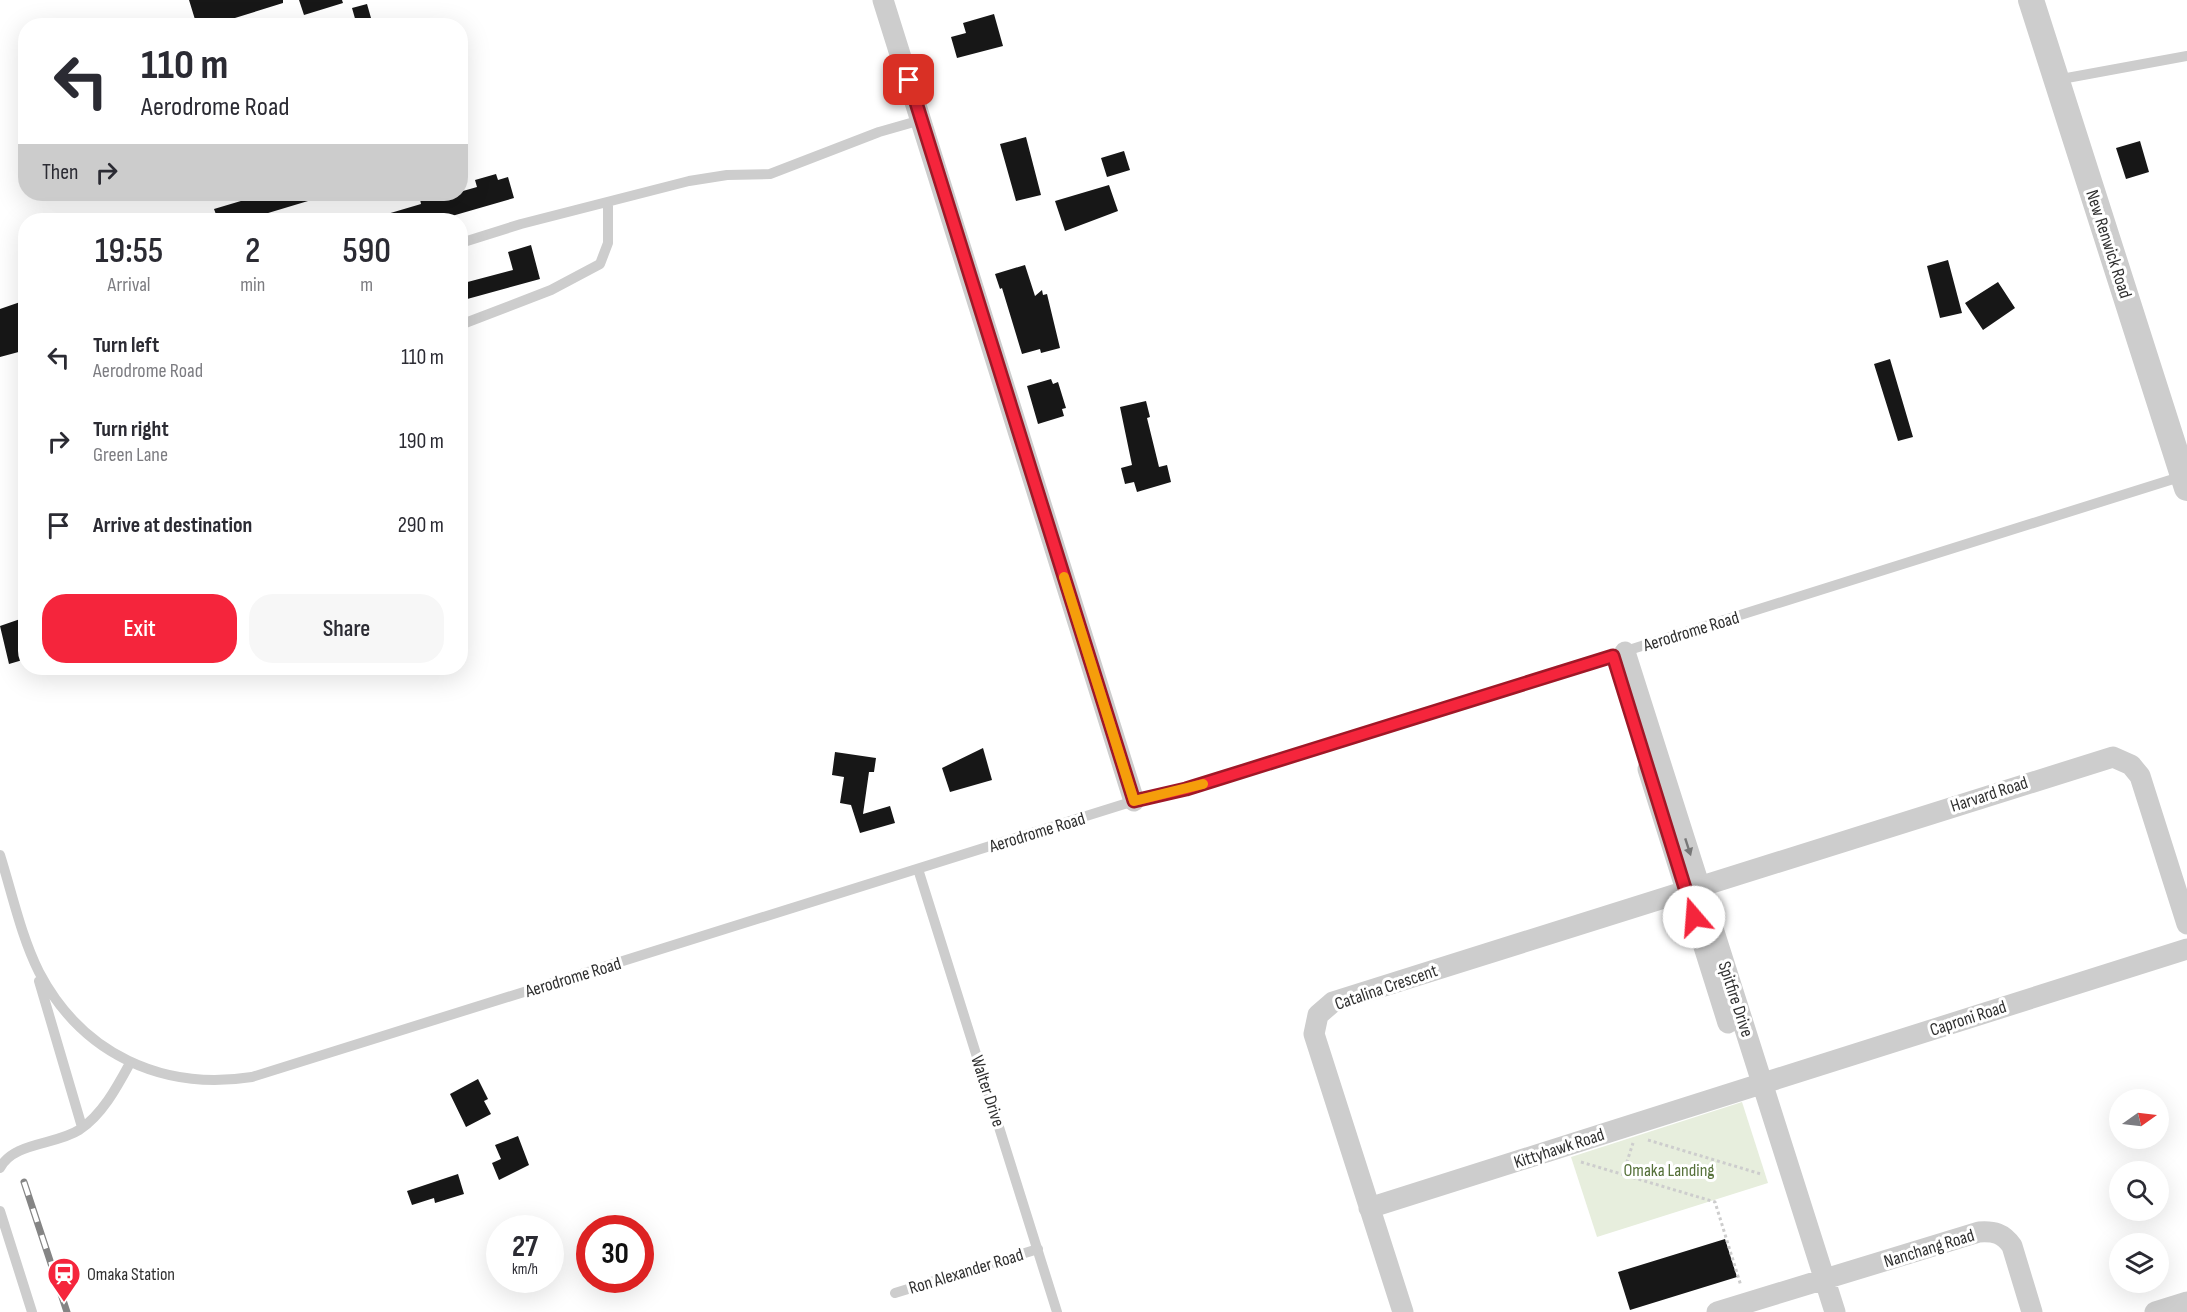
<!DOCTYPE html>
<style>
:root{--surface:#fff;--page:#f7f7f7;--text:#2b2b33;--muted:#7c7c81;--accent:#f5253c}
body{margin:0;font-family:"Sofia Sans Condensed",sans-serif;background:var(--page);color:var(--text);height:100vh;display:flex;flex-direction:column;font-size:22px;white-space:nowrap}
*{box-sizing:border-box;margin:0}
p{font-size:20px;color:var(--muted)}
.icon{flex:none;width:33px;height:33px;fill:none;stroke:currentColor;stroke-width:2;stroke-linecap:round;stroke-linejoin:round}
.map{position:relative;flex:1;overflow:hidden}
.details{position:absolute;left:18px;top:213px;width:450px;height:462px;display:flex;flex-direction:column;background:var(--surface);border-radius:24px;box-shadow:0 6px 24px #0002}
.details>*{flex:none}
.top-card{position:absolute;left:18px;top:18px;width:450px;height:183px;border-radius:24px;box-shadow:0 6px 24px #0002;background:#fff;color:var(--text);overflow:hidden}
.needle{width:39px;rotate:76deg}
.fabs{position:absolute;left:2109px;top:1089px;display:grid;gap:12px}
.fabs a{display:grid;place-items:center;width:60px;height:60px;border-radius:50%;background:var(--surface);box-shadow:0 6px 24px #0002;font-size:30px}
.speed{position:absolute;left:486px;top:1215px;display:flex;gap:12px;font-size:30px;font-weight:700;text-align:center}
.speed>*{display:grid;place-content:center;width:78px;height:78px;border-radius:50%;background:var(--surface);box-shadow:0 6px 24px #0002;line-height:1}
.speed small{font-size:15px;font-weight:400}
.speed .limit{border:9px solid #d22;background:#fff;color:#111}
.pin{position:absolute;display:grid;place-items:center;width:51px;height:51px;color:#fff;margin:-26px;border-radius:12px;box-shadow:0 3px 9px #0006}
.me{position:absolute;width:66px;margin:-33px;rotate:342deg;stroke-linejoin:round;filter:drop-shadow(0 0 4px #0008)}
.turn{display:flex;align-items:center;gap:21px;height:126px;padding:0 24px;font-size:27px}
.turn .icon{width:78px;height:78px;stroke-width:2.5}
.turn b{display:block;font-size:42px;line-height:51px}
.then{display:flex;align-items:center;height:57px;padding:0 24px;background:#0003;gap:12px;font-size:22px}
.eta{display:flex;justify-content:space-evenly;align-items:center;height:102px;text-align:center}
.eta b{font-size:36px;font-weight:600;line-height:42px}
.cta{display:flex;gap:12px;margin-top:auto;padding:12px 24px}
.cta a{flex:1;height:69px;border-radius:24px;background:var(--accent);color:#fff;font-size:24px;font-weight:600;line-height:69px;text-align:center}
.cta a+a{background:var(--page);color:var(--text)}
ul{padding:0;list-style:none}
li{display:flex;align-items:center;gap:18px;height:84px;padding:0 24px}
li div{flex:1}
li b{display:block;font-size:22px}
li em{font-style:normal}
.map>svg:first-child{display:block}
.green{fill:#e7eedd}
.building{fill:#171717}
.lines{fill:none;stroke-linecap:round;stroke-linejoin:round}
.path{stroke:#cdcdcd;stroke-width:3;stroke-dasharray:3 3;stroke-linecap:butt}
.service{stroke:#cdcdcd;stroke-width:10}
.minor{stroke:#cdcdcd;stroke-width:21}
.tertiary{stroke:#cdcdcd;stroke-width:26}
.rail-casing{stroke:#858585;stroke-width:7}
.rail{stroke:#fff;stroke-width:4.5;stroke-dasharray:14;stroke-linecap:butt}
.oneway{fill:#777}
.route-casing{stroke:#9f1827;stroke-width:15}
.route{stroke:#f5253c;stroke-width:10}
.slow{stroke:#f59e0b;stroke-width:10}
.labels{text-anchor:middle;stroke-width:6;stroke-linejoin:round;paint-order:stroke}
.street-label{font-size:18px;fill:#303030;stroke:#fff}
.park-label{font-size:18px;fill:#557039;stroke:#fff}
.poi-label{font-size:18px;fill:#303030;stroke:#fff;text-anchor:start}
</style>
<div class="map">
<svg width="2187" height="1312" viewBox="0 0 2187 1312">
<rect width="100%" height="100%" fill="#fff"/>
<path class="green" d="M1742,1102L1768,1183L1597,1237L1571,1157Z"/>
<path class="building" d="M189,0H283V3L209,26H197Z
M299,0H342L343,3L304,15Z
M367,4L371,18L356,22L352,8Z
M994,14L1003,46L957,58L951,37L966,33L963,23Z
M1026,137L1041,195L1016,201L1000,144Z
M2140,141L2149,172L2126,179L2116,148Z
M1124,151L1130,170L1107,177L1101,158Z
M496,174L498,180L508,177L514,198L438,220H377V217L421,204L420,199L434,195L435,199L477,187L475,180Z
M1109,185L1118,211L1065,231L1055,201Z
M257,194H318V198L245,220H218L214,209L258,196Z
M531,245L540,279L460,301V284L513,270L508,252Z
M1948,260L1962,313L1940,318L1927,266Z
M1025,265L1035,296L1042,290L1043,295L1047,294L1060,348L1041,353L1040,349L1022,354L1002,288L1000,289L995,274Z
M1998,282L2015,308L1983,330L1965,303Z
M26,300V350L0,357V309Z
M1890,359L1913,437L1898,441L1874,364Z
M1051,379L1053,384L1058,382L1066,408L1062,409L1064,416L1038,424L1027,386Z
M1146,401L1150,417L1147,418L1159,467L1167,465L1171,482L1137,492L1134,482L1125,484L1121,468L1132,465L1120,407Z
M26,617V659L9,664L0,626Z
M983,748L992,780L950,792L942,768Z
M835,752L876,758L874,772H869L863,814L890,806L895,823L860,833L851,805L840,803L844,777L832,775Z
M478,1079L488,1099L484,1101L491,1114L466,1127L450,1094Z
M518,1136L529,1165L499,1180L492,1163L501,1159L495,1145Z
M458,1174L464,1194L435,1203L434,1198L412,1205L407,1191Z
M1725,1239L1737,1277L1630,1310L1618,1272Z"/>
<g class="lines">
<path class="path" d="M1648,1140L1761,1174
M1581,1162L1715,1202L1741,1286
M1623,1174L1633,1143"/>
<path class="service" d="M2056,80L2187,56
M467,241L521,224L689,181L727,175L770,174L879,132L921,120
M460,325L551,290L600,264L608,243V203
M0,855C12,893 21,936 39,972C82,1054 162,1091 252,1077L1134,801L1186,789L2183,476
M918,869L1057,1312
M39,981L82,1127
M0,1168C13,1142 56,1145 79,1130C102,1115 117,1087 130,1063
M0,1211L32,1312
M895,1293L1038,1249"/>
<path class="minor" d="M883,0L1134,801
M1625,652L1835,1312
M1648,769L1728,1023
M1369,1208L2187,949
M1403,1312L1314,1034L1318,1015L1333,1002L2113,757L2131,765L2140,776L2187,924
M1717,1312L1979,1232C1994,1231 2003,1233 2012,1246L2032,1312
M2155,1312L2187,1302"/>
<path class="tertiary" d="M2031,0L2187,488"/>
<g class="rail-casing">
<path id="rail" d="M24,1182L67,1312"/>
</g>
<use href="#rail" class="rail"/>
</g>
<defs><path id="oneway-solid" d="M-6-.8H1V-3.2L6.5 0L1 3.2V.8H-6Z" transform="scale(1.5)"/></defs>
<use class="oneway" href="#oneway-solid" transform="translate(1688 847) rotate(72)"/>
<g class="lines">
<g class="route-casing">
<path id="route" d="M909,80L1134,801L1186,789L1613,656L1694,917"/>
</g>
<use href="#route" class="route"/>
<path class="slow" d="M1064,577L1134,801L1203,784"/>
</g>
<defs>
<g id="station-pin" transform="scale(1.725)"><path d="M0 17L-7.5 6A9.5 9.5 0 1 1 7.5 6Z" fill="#f5253c" stroke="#fff"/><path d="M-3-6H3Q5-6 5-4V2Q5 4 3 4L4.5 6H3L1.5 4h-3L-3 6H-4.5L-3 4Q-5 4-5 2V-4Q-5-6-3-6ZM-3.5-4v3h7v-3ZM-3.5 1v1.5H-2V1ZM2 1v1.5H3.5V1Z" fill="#fff"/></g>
</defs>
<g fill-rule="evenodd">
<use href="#station-pin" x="64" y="1274"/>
</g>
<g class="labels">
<g class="street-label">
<text transform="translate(2109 244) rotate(72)" y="6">New Renwick Road</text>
<text transform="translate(1691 631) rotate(-17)" y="6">Aerodrome Road</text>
<text transform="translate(1989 794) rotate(-18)" y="6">Harvard Road</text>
<text transform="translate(1037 832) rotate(-17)" y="6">Aerodrome Road</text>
<text transform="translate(573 977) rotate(-17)" y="6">Aerodrome Road</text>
<text transform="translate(1386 987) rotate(-19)" y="6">Catalina Crescent</text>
<text transform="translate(1736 999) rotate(72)" y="6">Spitfire Drive</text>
<text transform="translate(1968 1018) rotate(-18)" y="6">Caproni Road</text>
<text transform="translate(988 1091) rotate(72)" y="6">Walter Drive</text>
<text transform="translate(1559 1148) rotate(-18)" y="6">Kittyhawk Road</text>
<text transform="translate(1929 1248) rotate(-17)" y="6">Nanchang Road</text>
<text transform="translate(966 1271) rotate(-17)" y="6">Ron Alexander Road</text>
</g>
<g class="park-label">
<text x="1669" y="1176">Omaka Landing</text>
</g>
<g class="poi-label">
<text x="87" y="1280">Omaka Station</text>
</g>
</g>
</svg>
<div class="fabs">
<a><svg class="needle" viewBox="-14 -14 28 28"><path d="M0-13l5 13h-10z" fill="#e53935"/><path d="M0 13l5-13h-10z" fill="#7c7c81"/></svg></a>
<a><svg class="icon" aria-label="search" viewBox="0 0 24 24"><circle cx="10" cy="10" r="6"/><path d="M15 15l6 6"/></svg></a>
<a><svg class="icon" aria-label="layers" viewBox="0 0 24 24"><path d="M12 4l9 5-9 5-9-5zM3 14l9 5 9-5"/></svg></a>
</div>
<div class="speed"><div>27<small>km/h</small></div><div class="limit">30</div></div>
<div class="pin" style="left:909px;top:80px;background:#d93025"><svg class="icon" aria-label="arrive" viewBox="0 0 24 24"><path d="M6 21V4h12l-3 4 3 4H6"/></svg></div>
<svg class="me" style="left:1694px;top:917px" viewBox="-20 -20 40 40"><circle r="19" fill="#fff"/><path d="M0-13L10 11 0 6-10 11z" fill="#f5253c"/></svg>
<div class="top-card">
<div class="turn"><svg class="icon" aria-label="left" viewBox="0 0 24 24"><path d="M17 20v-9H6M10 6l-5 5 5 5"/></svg><div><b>110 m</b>Aerodrome Road</div></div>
<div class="then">Then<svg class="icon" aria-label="right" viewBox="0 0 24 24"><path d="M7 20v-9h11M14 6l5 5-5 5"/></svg></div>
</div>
<section class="details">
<div class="eta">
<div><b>19:55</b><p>Arrival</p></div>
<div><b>2</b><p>min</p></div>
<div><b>590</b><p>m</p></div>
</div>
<ul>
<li><svg class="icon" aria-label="left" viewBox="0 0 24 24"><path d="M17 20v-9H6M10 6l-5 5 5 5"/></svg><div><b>Turn left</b><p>Aerodrome Road</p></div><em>110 m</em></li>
<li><svg class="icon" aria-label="right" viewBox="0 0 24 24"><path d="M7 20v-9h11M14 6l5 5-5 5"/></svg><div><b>Turn right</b><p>Green Lane</p></div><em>190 m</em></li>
<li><svg class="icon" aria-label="arrive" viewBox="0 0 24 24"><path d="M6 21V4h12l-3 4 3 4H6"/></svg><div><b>Arrive at destination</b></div><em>290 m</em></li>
</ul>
<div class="cta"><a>Exit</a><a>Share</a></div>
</section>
</div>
